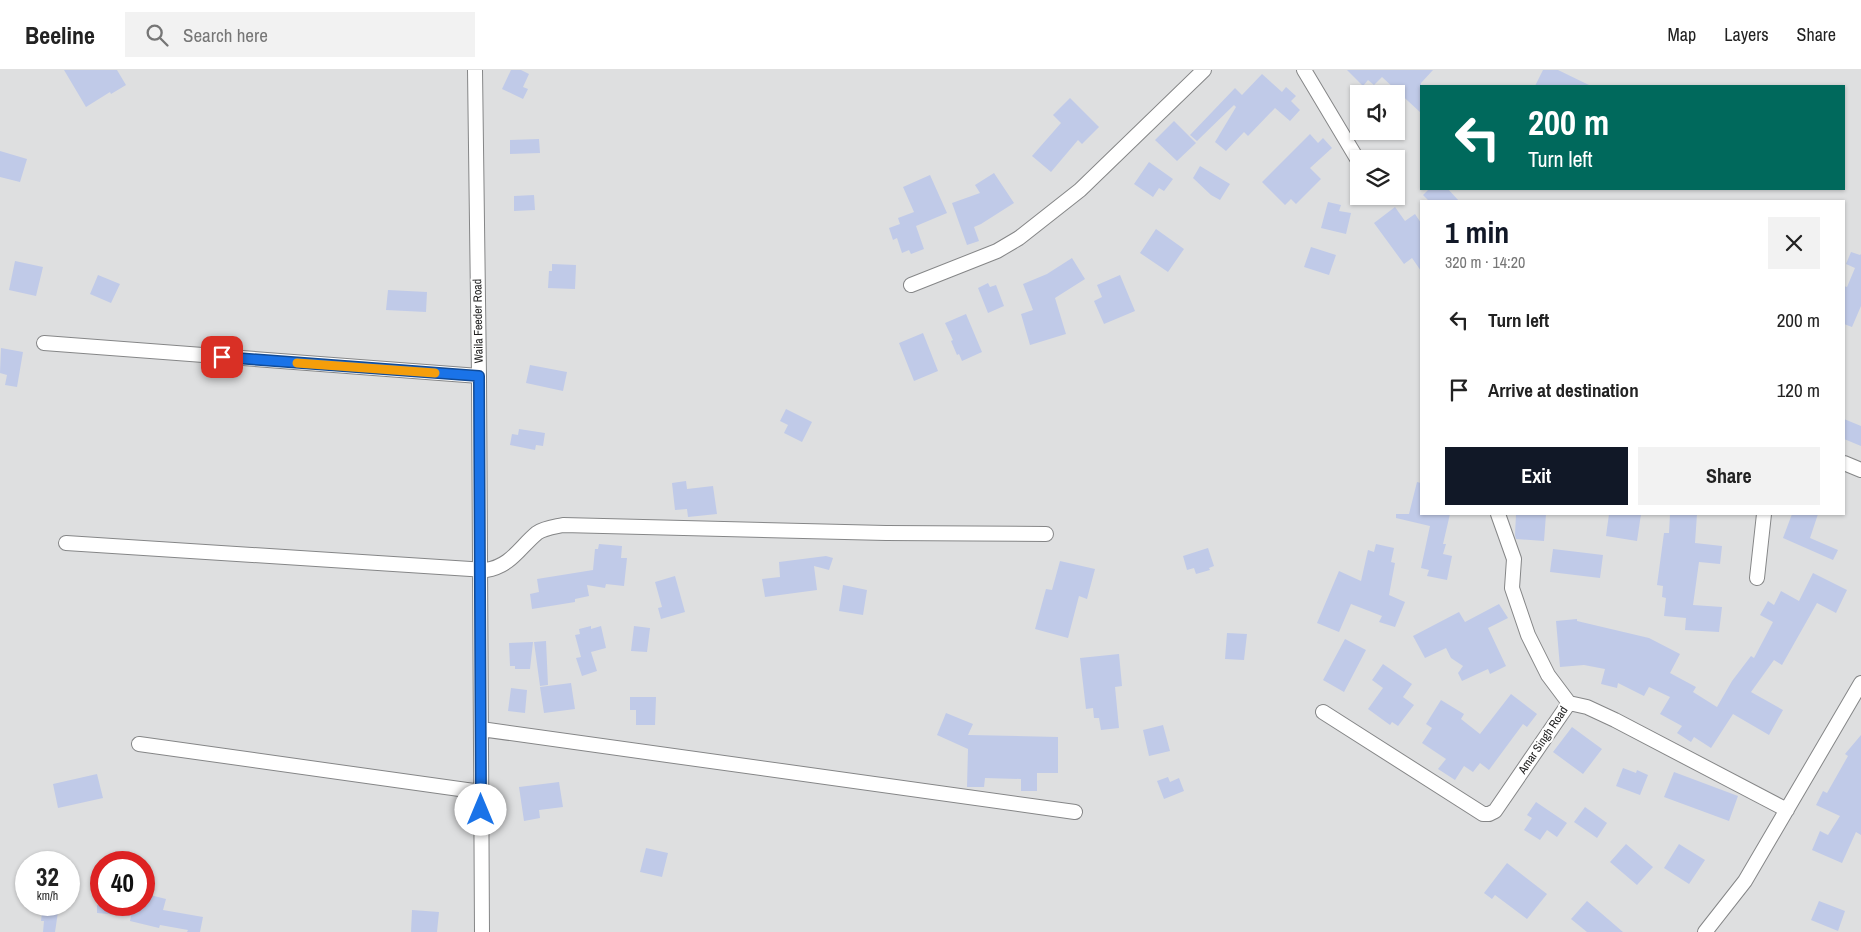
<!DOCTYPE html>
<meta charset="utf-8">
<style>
:root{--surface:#fff;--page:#f2f2f2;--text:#222;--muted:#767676;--line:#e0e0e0;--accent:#111827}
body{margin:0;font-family:"Archivo Narrow",sans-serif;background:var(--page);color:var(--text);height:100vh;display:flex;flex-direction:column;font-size:19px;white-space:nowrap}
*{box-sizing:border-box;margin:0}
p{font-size:16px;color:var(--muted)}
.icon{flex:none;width:28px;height:28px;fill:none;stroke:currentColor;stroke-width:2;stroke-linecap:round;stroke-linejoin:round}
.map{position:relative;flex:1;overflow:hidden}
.sheet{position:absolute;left:1420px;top:130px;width:425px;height:315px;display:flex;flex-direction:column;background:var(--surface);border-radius:0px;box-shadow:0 1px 4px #0004}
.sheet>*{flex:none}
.top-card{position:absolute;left:1420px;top:15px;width:425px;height:105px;border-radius:0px;box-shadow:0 1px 4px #0004;background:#00695c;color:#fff;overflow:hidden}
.tools{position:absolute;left:1350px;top:15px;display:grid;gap:10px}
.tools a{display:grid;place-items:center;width:55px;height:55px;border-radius:0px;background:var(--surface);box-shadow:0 1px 4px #0004;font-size:25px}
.speed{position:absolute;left:15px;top:781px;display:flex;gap:10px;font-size:25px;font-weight:700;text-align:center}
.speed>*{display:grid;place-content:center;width:65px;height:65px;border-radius:50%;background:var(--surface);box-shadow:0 1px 4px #0004;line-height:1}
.speed small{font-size:12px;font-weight:400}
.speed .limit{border:8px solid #d22;background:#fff;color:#111}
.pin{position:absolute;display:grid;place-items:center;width:42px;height:42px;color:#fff;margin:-21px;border-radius:10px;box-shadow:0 2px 8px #0006}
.me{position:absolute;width:55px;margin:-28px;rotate:0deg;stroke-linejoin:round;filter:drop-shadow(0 0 4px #0008)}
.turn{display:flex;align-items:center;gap:18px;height:105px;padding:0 25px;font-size:22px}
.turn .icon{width:65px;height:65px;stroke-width:2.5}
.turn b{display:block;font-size:35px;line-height:42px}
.round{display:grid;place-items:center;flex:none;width:52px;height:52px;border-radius:0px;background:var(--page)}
.headline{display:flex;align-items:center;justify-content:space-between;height:85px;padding:0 25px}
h1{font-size:30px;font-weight:700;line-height:38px;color:var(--accent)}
.button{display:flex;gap:10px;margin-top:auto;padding:10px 25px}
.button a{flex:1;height:58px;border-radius:0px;background:var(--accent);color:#fff;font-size:20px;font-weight:700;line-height:58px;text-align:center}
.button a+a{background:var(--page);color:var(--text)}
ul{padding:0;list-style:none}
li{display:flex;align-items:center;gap:15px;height:70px;padding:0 25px}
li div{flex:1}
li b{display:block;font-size:19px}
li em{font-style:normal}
header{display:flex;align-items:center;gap:30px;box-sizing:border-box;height:70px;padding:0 25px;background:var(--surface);border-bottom:1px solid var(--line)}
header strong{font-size:24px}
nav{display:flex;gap:28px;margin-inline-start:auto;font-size:18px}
.search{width:350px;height:45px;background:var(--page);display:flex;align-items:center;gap:12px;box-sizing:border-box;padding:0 18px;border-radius:0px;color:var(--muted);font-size:19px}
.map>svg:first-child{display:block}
.building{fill:#c0cae8}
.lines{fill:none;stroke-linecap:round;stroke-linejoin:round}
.minor-casing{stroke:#858687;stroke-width:16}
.minor{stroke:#fff;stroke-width:14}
.route-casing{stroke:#114b97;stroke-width:12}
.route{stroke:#1a73e8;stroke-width:9}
.slow{stroke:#f59e0b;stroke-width:9}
.labels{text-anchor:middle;stroke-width:4;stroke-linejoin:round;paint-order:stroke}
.street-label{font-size:12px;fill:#1f1f1f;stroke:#fff}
</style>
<header>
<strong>Beeline</strong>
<div class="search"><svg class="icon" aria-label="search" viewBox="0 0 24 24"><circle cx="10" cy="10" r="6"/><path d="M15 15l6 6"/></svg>Search here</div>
<nav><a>Map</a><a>Layers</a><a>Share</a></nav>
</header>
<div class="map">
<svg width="1861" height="862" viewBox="0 0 1861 862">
<rect width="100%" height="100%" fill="#dedfe0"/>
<path class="building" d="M64,0H117L126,15L111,24L110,22L86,37Z
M511,0H521L529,4L523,17L528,19L523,29L502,19Z
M1347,0H1433L1421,13V43L1382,7L1374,15L1368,10L1363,16Z
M1543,0H1558L1591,16H1535Z
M1262,4L1282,22L1286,17L1296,26L1291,31L1300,40L1290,51L1275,38L1248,66L1244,62L1226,81L1215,72L1236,37L1234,35L1197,71L1190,65L1235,18L1242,25Z
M1070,28L1099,57L1082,74L1078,70L1051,102L1032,86L1061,53L1053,45Z
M1174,51L1196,73L1177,91L1155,70Z
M1310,64L1318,73L1323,68L1332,78L1310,98L1321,109L1296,134L1291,129L1285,135L1262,112Z
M539,69L540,83L510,84V70Z
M0,81L27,89L20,112L0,107Z
M1149,92L1173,109L1164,121L1159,118L1153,127L1134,114Z
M1200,96L1230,114L1220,130L1211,125L1193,108Z
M994,103L1014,133L981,154L974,157L979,171L967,175L952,133L980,123L975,115Z
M930,105L947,143L916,156L924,179L911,184L909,180L902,183L897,168L893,170L889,158L900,154L898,148L914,142L903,117Z
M1429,119H1448L1459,131H1429L1423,125Z
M534,125L535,140L514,141V126Z
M1328,132L1341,135L1339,141L1351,143L1346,164L1321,158Z
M1395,137L1405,151L1415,144L1421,153V201L1412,188L1404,194L1374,153Z
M1156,159L1184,179L1168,202L1140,183Z
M1311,177L1336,185L1329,205L1304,197Z
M1851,182L1860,185L1861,184V236L1852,257L1844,254V216L1847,217L1855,198L1846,194Z
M1072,188L1085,209L1055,228L1066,264L1030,275L1021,244L1033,240L1023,214L1047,204Z
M15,191L43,197L36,226L9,220Z
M552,194L576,195L575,219L548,218L549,201H552Z
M98,205L120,214L111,233L90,224Z
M1120,205L1135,241L1104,254L1094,231L1102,227L1097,215Z
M988,213L990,217L996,215L1004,236L988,243L978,218Z
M388,220L427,222L426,242L386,240Z
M966,244L982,282L962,291L959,284L957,285L951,271L953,270L945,253Z
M923,263L938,301L914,311L899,273Z
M1,278L23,282L17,317L5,315L7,305L0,303Z
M530,295L567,302L563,321L526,313Z
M786,339L812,352L802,372L784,363L788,355L780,351Z
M1844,349L1861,356V376L1844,369Z
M519,359L545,363L543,376L536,375L535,380L510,375L512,364L518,365Z
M686,411L687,419L713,416L717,444L688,447L687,439L675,440L672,413Z
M1417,412L1421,413V444H1450L1443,474H1446L1443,484L1452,486L1447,510L1427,506L1429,500L1421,498L1430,456L1396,448V444H1409Z
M1516,444H1546L1544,471L1516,469L1515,465Z
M1609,444H1641L1637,471L1606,466Z
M1670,444H1697L1695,473L1722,476L1720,494L1699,492L1693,535L1722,537L1719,562L1685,560L1686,548L1664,546L1666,528L1662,527L1663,516L1657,515L1664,463H1669Z
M1792,444H1818L1810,468L1838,480L1833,490L1783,468Z
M599,474L622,476L621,488H627L624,516L606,514L605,518L587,515L589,526L575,529V532L532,539L530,524L539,522L537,509L593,500L595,479H598Z
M1376,474L1394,478L1391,492L1395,493L1389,525L1405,532L1395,557L1379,552L1382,546L1351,534L1339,562L1317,553L1339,501L1361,511L1368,480L1374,482Z
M1208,478L1214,496L1209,498L1210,500L1196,504L1194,498L1187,500L1183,486Z
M1553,479L1603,485L1600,508L1550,502Z
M826,486L833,488L829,500L814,496L817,520L765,527L762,509L780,507L779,492Z
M1060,491L1095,499L1087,529L1079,526L1068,568L1035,559L1046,519L1052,520Z
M1813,503L1847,520L1836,543L1817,533L1782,595L1774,590L1751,622L1783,640L1769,665L1733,644L1711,678L1694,667L1691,672L1677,663L1682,656L1660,644L1670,627L1649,617L1644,626L1618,613L1617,618L1601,614L1605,599L1584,595L1560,597L1556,551L1577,549V551L1649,568L1680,584L1670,603L1696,617L1693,622L1717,637L1732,611L1751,586L1754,588L1773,552L1760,545L1768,531L1774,535L1781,521L1799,531Z
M675,506L685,542L661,549L658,538L662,537L655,512Z
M843,515L867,520L863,545L839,541Z
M1499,534L1508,548L1488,558L1506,596L1490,604L1488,599L1462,611L1458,603L1463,596L1451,588L1446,578L1425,588L1413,566L1459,542L1465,552Z
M591,556V559L601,556L606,578L591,582L597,601L582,606L576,588L581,587L575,565L580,564L579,559Z
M634,556L650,558L647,582L631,581Z
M1227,563L1247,564L1244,590L1225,589Z
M1345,569L1366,580L1344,622L1323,610Z
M546,571L548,615L540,616L534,572Z
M533,572L530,599H515V596H510L509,573Z
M1119,584L1122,616L1115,617L1119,658L1101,660L1099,648H1094L1093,638L1086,639L1080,588Z
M1383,594L1412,614L1403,627L1414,635L1398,656L1392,652L1390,655L1368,639L1383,618L1372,610Z
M571,613L575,639L544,643L540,617Z
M511,618L527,620L525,643L508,641Z
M1511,624L1537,644L1527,657L1523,654L1489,700L1480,693L1473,702L1464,696L1455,710L1438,699L1446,689L1422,673L1432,658L1426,654L1441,630L1464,644L1461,649L1480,664Z
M630,627H656L655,655H636V640H630Z
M946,643L973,654L968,665L1058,667V703H1037V721H1021V709L985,708L984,717H967L968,679L937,665Z
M1163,655L1170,681L1149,686L1143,660Z
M1572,657L1602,679L1583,704L1553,682Z
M1861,665V765L1856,762L1842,793L1812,780L1820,761L1828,765L1840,746L1816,735L1823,721L1827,723L1848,686L1845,684Z
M1623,698L1636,703L1637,700L1648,705L1640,725L1616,716Z
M1674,702L1738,726L1729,751L1664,727Z
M97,704L103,728L58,738L53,714Z
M1168,707L1170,712L1179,708L1184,721L1164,729L1157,711Z
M559,712L563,737L539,740L540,748L524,751L519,717Z
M1536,732L1567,753L1557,767L1547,760L1540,770L1524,760L1532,748L1527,745Z
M1585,737L1607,753L1597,768L1574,752Z
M1626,774L1653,797L1637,815L1610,792Z
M1679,774L1705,790L1689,814L1664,798Z
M646,778L668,783L662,807L640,802Z
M1507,793L1547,824L1527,849L1495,825L1492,829L1484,823Z
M146,824L166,829L163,840L203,847L200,862H187L188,860L160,855L159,858L130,851L131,846L97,843V835H125L142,840Z
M1587,831L1623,862H1587L1571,849Z
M1819,831L1845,841L1838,861L1811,850Z
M43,835H59L55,862H43L44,851H41Z
M412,840L439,842L437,862H411Z"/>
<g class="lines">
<g class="minor-casing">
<path id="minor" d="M475,0L479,306L482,862
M1304,0L1359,92
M911,215L997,181L1019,168L1080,120L1204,0
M44,273L479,306
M1844,393L1861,400
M1498,444L1514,489L1512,518L1528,565L1548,605L1569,633
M66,473L486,500C511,496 519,478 537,463C544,458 554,457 563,455L886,463L1046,464
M1757,508L1764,444
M1323,642L1483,744H1489L1495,741L1569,633L1587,637L1615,650L1787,740
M481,659L1075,742
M139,674L481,722
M1705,862L1745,811L1861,613"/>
</g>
<use href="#minor" class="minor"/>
</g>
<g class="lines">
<g class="route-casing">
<path id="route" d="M222,287L479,306L481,740"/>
</g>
<use href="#route" class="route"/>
<path class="slow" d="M297,293L435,303"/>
</g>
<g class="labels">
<g class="street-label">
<text transform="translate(478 251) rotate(-91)" y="4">Waila Feeder Road</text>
<text transform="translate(1543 670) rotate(-56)" y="4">Amar Singh Road</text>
</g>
</g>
</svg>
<div class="tools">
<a><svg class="icon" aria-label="sound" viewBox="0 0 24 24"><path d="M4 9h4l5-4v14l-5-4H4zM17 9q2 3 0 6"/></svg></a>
<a><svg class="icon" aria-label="layers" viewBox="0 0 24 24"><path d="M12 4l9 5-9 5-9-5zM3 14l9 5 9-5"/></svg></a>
</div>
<div class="speed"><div>32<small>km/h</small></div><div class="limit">40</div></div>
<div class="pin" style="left:222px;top:287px;background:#d93025"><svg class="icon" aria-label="arrive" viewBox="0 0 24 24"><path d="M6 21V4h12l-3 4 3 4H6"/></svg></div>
<svg class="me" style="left:481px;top:740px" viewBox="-20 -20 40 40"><circle r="19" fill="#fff"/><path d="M0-13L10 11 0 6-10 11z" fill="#1a73e8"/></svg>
<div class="top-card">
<div class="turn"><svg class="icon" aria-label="left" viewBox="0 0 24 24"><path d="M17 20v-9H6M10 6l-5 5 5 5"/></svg><div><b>200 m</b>Turn left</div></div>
</div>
<section class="sheet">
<div class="headline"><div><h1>1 min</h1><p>320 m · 14:20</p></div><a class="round"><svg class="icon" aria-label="close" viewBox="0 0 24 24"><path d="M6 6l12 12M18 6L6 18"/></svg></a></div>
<ul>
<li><svg class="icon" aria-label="left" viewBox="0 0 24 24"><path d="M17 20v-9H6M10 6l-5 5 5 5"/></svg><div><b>Turn left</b></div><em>200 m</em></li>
<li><svg class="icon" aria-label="arrive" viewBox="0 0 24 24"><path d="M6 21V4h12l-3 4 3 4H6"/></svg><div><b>Arrive at destination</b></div><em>120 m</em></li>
</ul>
<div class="button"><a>Exit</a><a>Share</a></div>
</section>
</div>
